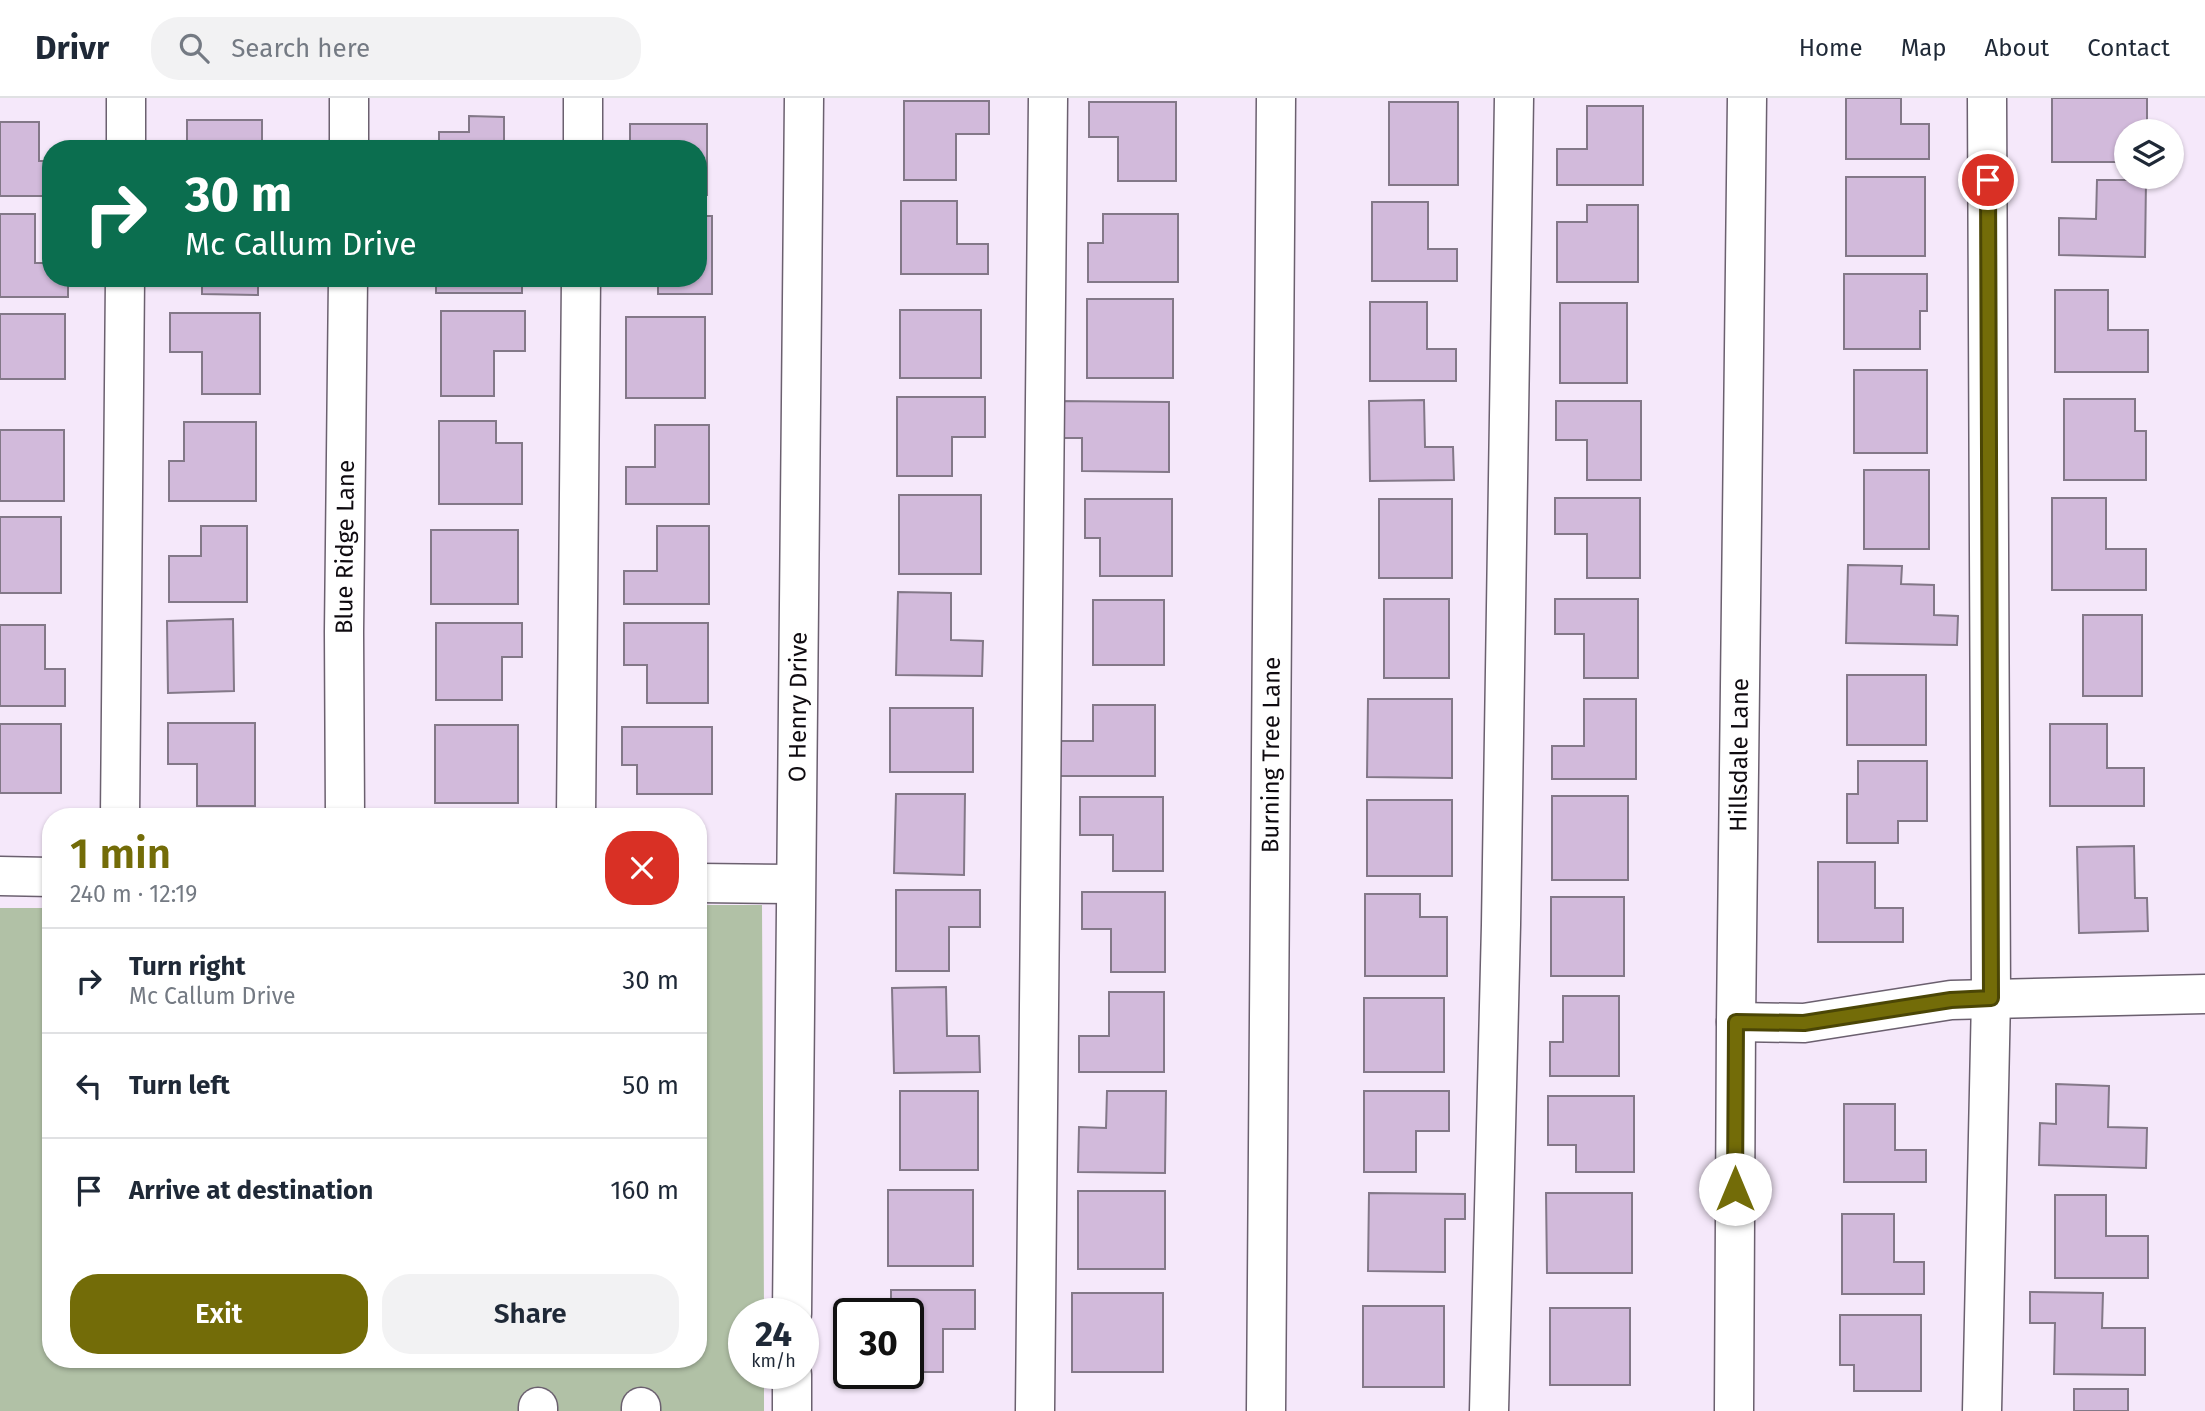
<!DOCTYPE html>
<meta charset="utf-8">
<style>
:root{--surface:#fff;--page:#f2f2f3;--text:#1f2937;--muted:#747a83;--line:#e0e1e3;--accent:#736c08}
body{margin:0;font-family:"Fira Sans",sans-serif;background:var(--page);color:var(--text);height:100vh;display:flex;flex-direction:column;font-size:26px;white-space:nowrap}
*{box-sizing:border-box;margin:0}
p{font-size:23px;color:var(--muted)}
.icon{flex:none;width:38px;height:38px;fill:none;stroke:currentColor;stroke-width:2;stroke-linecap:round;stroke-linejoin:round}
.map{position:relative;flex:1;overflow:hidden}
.sheet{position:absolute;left:42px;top:710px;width:665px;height:560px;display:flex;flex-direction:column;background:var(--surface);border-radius:28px;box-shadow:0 2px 5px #0004}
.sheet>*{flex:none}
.top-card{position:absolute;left:42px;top:42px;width:665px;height:147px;border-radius:28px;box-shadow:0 2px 5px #0004;background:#0b6e4f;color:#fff;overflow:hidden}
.controls{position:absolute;left:2114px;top:21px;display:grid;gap:14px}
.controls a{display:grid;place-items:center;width:70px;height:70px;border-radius:50%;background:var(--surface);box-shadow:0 2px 5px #0004;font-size:35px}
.speed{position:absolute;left:728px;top:1200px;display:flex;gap:14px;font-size:35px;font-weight:700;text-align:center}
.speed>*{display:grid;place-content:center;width:91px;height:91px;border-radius:50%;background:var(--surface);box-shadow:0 2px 5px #0004;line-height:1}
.speed small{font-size:18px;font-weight:400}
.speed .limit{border:4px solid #111;border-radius:10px;background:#fff;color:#111}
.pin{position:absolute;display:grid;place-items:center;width:60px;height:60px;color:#fff;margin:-30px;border:4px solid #fff;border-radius:50%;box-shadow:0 2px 7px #0007}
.me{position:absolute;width:77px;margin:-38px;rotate:0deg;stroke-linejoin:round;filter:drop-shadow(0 0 5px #0008)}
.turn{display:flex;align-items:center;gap:24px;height:147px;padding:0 28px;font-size:32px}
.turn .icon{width:91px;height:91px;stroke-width:2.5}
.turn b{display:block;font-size:49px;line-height:60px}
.round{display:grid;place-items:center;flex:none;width:74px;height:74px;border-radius:28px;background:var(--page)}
.headline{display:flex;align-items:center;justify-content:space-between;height:119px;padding:0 28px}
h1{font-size:42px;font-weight:600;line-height:52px;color:var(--accent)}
.action{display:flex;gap:14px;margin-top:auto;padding:14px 28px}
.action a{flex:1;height:80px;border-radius:28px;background:var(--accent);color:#fff;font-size:28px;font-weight:600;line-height:80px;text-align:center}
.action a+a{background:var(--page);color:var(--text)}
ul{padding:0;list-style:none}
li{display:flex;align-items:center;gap:21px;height:105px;padding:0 28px;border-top:2px solid var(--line)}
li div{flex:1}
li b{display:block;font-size:26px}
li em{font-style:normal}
header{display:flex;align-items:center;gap:42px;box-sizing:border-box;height:98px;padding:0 35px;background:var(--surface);border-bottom:2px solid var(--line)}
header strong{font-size:33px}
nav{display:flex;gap:38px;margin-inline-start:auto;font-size:24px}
.search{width:490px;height:63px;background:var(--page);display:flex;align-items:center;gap:18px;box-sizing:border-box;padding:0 24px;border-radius:28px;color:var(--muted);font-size:26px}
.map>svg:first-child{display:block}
.green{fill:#b1c1a6}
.building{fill:#d2badb;stroke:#837888;stroke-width:2}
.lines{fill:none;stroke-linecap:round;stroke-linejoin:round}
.minor-casing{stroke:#6b606f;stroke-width:41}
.minor{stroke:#fff;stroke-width:38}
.route-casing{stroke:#4b4605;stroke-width:18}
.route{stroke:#736c08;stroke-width:12}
.labels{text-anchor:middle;stroke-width:7;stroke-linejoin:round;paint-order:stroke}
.street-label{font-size:24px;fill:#0e0a0f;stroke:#fff}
</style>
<header>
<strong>Drivr</strong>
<div class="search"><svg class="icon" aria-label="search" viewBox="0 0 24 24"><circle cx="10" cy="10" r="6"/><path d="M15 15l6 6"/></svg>Search here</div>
<nav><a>Home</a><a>Map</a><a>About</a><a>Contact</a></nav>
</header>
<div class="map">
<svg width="2205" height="1313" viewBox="0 0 2205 1313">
<rect width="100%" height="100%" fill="#f5e8fa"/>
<path class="green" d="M698,807H762L764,1216H744V1276H764V1313H0V810H51V1262H698Z"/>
<path class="building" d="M1846,0H1901V26H1929V61H1846Z
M2052,0H2147V33H2126V64H2052Z
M904,3H989V36H956V82H904Z
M1089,4H1176V83H1118V39H1089Z
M1389,4H1458V87H1389Z
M1587,8H1643V87H1557V51H1587Z
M469,18L504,19V51H439V34H469Z
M187,22H262V51H187Z
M0,24H39V63H51V98H0Z
M630,26H707V97H698V51H630Z
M1846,79H1925V158H1846Z
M2097,82H2146L2145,159L2059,157V120L2096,121Z
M901,103H957V146H988V176H901Z
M1372,104H1428V151H1457V183H1372Z
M1587,107H1638V184H1557V124H1587Z
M0,116H35V165H51V180H68V199H0Z
M1103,116H1178V184H1088V145H1103Z
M698,118H712V196H658V180H698Z
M1844,176H1927V213H1920V251H1844Z
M202,180H258V197L202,196Z
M436,180H522V195H436Z
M2055,192H2108V232H2148V274H2055Z
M1087,201H1173V280H1087Z
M1370,204H1427V251H1456V283H1370Z
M1560,205H1627V285H1560Z
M900,212H981V280H900Z
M441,213H525V253H494V298H441Z
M170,215H260V296H202V254H170Z
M0,216H65V281H0Z
M626,219H705V300H626Z
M1854,272H1927V355H1854Z
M897,299H985V339H952V378H897Z
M2064,301H2135V333H2146V382H2064Z
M1424,302L1425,349H1453L1454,382L1370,383L1369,303Z
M1057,303L1169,304V374L1082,373V340H1057Z
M1556,303H1641V382H1587V342H1556Z
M439,323H496V345H522V406H439Z
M184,324H256V403H169V363H184Z
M655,327H709V406H626V369H655Z
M0,332H64V403H0Z
M1864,372H1929V451H1864Z
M899,397H981V476H899Z
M1555,400H1640V480H1587V436H1555Z
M2052,400H2106V451H2146V492H2052Z
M1085,401H1172V478H1100V440H1085Z
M1379,401H1452V480H1379Z
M0,419H61V495H0Z
M201,428H247V504H169V458H201Z
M657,428H709V506H624V473H657Z
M431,432H518V506H431Z
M1848,467L1902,468L1901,486L1934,487V517L1958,518L1957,547L1846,545Z
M898,494L951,495V542L983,543L982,578L896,577Z
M1384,501H1449V580H1384Z
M1555,501H1638V580H1584V536H1555Z
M1093,502H1164V567H1093Z
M2083,517H2142V598H2083Z
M233,521L234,593L168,595L167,523Z
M436,525H522V559H502V602H436Z
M624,525H708V605H647V567H624Z
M0,527H45V571H65V608H0Z
M1847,577H1926V647H1847Z
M1368,601H1452V680L1367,679Z
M1584,601H1636V681H1552V648H1584Z
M1093,607H1155V678H1057V643H1093Z
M890,610H973V674H890Z
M168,625H255V708H197V666H168Z
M0,626H61V695H0Z
M2050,626H2107V670H2144V708H2050Z
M435,627H518V705H435Z
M622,629H712V696H637V667H622Z
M1858,663H1927V723H1898V745H1847V696H1858Z
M896,696H965L964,777L894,775Z
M1552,698H1628V782H1552Z
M1080,699H1163V773H1113V737H1080Z
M1367,702H1452V778H1367Z
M2134,748L2135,800H2147L2148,833L2079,835L2077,749Z
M1818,764H1875V810H1903V844H1818Z
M896,792H980V829H949V873H896Z
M1082,794H1165V874H1111V831H1082Z
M1365,796H1420V819H1447V878H1365Z
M1551,799H1624V878H1551Z
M946,889L947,938H979L980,974L894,975L892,890Z
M1109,894H1164V974H1079V938H1109Z
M1563,898H1619V978H1550V944H1563Z
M1364,900H1444V974H1364Z
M2056,986L2109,988L2108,1029L2147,1030L2146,1070L2039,1067L2040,1025L2056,1026Z
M900,993H978V1072H900Z
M1107,993H1166L1165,1075L1078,1074L1079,1029L1106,1030Z
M1364,993H1449V1033H1416V1074H1364Z
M1548,998H1634V1074H1576V1047H1548Z
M1844,1006H1895V1052H1926V1084H1844Z
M888,1092H973V1168H888Z
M1078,1093H1165V1171H1078Z
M1369,1095L1465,1096V1121H1445V1174L1368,1173Z
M1546,1095H1632V1175H1547Z
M2055,1097H2106V1138H2148V1180H2055Z
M1842,1116H1894V1164H1924V1196H1842Z
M891,1192H975V1231H943V1274H908V1216H891Z
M2030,1194L2103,1195L2102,1230H2145V1277L2054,1276L2055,1225H2030Z
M1072,1195H1163V1274H1072Z
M1363,1208H1444V1289H1363Z
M1550,1210H1630V1287H1550Z
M1840,1217H1921V1293H1854V1267H1840Z
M2074,1291H2128V1313H2074Z"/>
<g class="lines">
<g class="minor-casing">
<g id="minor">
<path d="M126,51V0"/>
<path d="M349,51V0"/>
<path d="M583,51V0"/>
<path d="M120,719L125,180"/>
<path id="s1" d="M345,719L344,534L348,180"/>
<path d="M576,719L581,180"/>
<path d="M0,778L51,779"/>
<path d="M698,785L795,786"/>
<path d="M1736,924L1804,925L1951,902L2205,896"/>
<path id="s2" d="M792,1216L804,0"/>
<path d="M538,1309V1313"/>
<path d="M641,1313V1309"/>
<path d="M792,1313V1276"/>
<path d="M1035,1313L1048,0"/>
<path id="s3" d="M1266,1313L1276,0"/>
<path d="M1489,1313L1501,827L1514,0"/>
<path id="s4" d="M1734,1313L1736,924L1747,0"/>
<path d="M1982,1313L1991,900L1987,0"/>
</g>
</g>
<use href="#minor" class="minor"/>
</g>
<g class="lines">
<g class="route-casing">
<path id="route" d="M1735,1091L1736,924L1804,925L1951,902L1991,900L1988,82"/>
</g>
<use href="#route" class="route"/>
</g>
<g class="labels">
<g class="street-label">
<text dy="8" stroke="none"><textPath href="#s1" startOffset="270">Blue Ridge Lane</textPath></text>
<text dy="8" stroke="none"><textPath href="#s2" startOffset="607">O Henry Drive</textPath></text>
<text dy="8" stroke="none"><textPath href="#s3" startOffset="656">Burning Tree Lane</textPath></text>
<text dy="8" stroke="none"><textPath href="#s4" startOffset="656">Hillsdale Lane</textPath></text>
</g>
</g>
</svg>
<div class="controls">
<a><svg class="icon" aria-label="layers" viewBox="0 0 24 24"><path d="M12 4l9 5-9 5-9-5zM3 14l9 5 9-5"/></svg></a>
</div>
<div class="speed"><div>24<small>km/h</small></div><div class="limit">30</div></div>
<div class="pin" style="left:1988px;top:82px;background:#d93025"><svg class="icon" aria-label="arrive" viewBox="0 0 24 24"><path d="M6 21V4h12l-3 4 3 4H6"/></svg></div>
<svg class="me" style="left:1735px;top:1091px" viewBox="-20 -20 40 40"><circle r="19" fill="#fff"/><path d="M0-13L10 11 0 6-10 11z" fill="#736c08"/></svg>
<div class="top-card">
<div class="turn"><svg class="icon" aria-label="right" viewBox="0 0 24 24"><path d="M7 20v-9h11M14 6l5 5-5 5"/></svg><div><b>30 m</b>Mc Callum Drive</div></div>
</div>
<section class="sheet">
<div class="headline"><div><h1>1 min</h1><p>240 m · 12:19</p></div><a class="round" style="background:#d93025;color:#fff"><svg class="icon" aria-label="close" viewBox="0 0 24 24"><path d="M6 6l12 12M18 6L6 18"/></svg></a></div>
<ul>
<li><svg class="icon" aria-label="right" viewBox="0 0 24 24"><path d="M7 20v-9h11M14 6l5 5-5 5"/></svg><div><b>Turn right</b><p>Mc Callum Drive</p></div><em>30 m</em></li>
<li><svg class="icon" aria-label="left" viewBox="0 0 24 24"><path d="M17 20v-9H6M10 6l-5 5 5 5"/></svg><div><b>Turn left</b></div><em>50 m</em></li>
<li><svg class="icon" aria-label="arrive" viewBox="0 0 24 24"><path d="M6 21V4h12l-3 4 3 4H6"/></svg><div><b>Arrive at destination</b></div><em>160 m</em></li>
</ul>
<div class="action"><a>Exit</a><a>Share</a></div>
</section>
</div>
